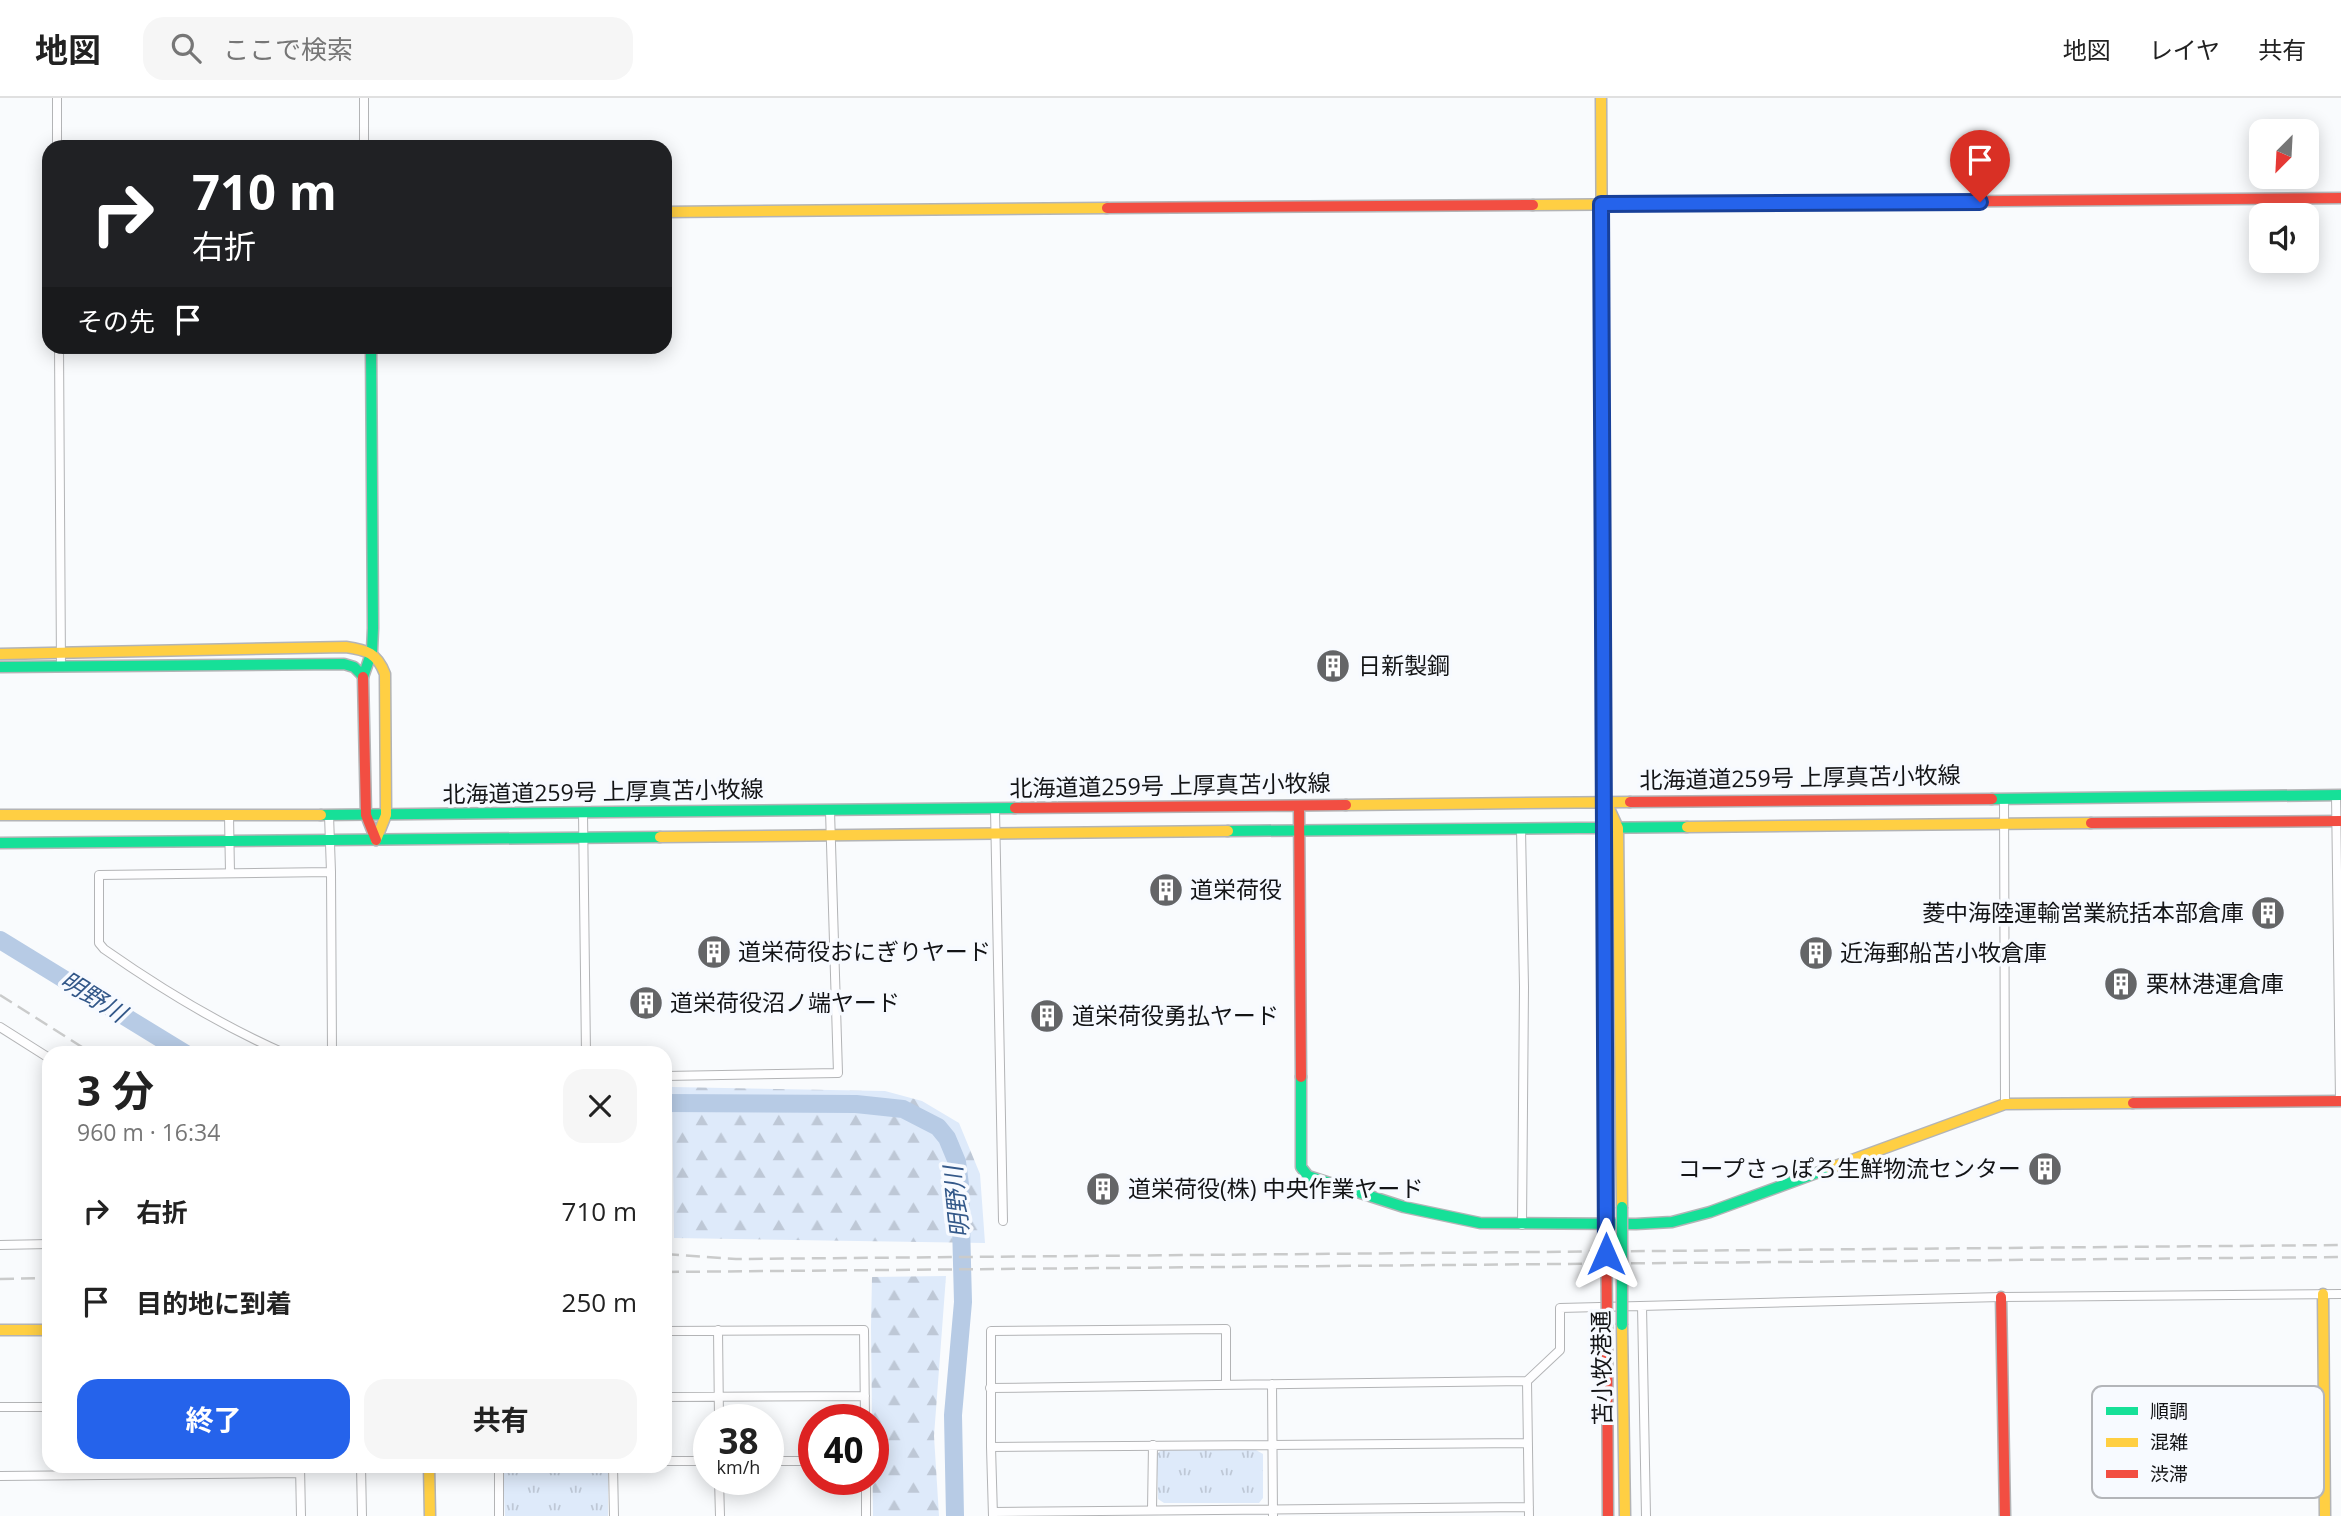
<!DOCTYPE html>
<html lang="ja">
<meta charset="utf-8">
<style>
:root{--surface:#fff;--page:#f6f6f6;--text:#222;--muted:#767676;--line:#e0e0e0;--accent:#2563eb}
body{margin:0;font-family:"Open Sans","Noto Sans JP",sans-serif;background:var(--page);color:var(--text);height:100vh;display:flex;flex-direction:column;font-size:26px;white-space:nowrap}
*{box-sizing:border-box;margin:0}
p{font-size:23px;color:var(--muted)}
.icon{flex:none;width:38px;height:38px;fill:none;stroke:currentColor;stroke-width:2;stroke-linecap:round;stroke-linejoin:round}
.map{position:relative;flex:1;overflow:hidden}
.details{position:absolute;left:42px;top:948px;width:630px;height:427px;display:flex;flex-direction:column;background:var(--surface);border-radius:21px;box-shadow:0 4px 18px #0003}
.details>*{flex:none}
.guide{position:absolute;left:42px;top:42px;width:630px;height:214px;border-radius:21px;box-shadow:0 4px 18px #0003;background:#202124;color:#fff;overflow:hidden}
.needle{width:46px;rotate:204deg}
.controls{position:absolute;left:2249px;top:21px;display:grid;gap:14px}
.controls a{display:grid;place-items:center;width:70px;height:70px;border-radius:14px;background:var(--surface);box-shadow:0 4px 18px #0003;font-size:35px}
.speed{position:absolute;left:693px;top:1306px;display:flex;gap:14px;font-size:35px;font-weight:700;text-align:center}
.speed>*{display:grid;place-content:center;width:91px;height:91px;border-radius:50%;background:var(--surface);box-shadow:0 4px 18px #0003;line-height:1}
.speed small{font-size:18px;font-weight:400}
.speed .limit{border:10px solid #d22;background:#fff;color:#111}
.pin{position:absolute;display:grid;place-items:center;width:60px;height:60px;color:#fff;margin:-72px -30px;border-radius:50% 50% 50% 0;rotate:-45deg;box-shadow:0 0 7px #0007}
.pin .icon{rotate:45deg}
.me{position:absolute;width:77px;margin:-38px;rotate:0deg;stroke-linejoin:round;filter:drop-shadow(0 0 5px #0008)}
.turn{display:flex;align-items:center;gap:24px;height:147px;padding:0 35px;font-size:32px}
.turn .icon{width:91px;height:91px;stroke-width:2.5}
.turn b{display:block;font-size:49px;line-height:60px}
.then{display:flex;align-items:center;height:66px;padding:0 35px;background:#0003;gap:14px;font-size:26px}
.round{display:grid;place-items:center;flex:none;width:74px;height:74px;border-radius:21px;background:var(--page)}
.head{display:flex;align-items:center;justify-content:space-between;height:119px;padding:0 35px}
h1{font-size:42px;font-weight:700;line-height:52px}
.action{display:flex;gap:14px;margin-top:auto;padding:14px 35px}
.action a{flex:1;height:80px;border-radius:21px;background:var(--accent);color:#fff;font-size:28px;font-weight:700;line-height:80px;text-align:center}
.action a+a{background:var(--page);color:var(--text)}
ul{padding:0;list-style:none}
li{display:flex;align-items:center;gap:21px;height:91px;padding:0 35px}
li div{flex:1}
li b{display:block;font-size:26px}
li em{font-style:normal}
header{display:flex;align-items:center;gap:42px;box-sizing:border-box;height:98px;padding:0 35px;background:var(--surface);border-bottom:2px solid var(--line)}
header strong{font-size:33px}
nav{display:flex;gap:38px;margin-inline-start:auto;font-size:24px}
.search{width:490px;height:63px;background:var(--page);display:flex;align-items:center;gap:18px;box-sizing:border-box;padding:0 24px;border-radius:21px;color:var(--muted);font-size:26px}
.map>svg:first-child{display:block}
.forest{fill:url(#forest-firs)}
.park{fill:url(#park-tufts)}
.lines{fill:none;stroke-linecap:round;stroke-linejoin:round}
.river{stroke:#b7cbe5;stroke-width:18}
.street-casing{stroke:#b3b4b6;stroke-width:10}
.fast-casing{stroke:#b3b4b6;stroke-width:13}
.slow-casing{stroke:#b3b4b6;stroke-width:13}
.jam-casing{stroke:#b3b4b6;stroke-width:13}
.street{stroke:#fefeff;stroke-width:8}
.fast{stroke:#16e098;stroke-width:10}
.slow{stroke:#ffcf43;stroke-width:10}
.jam{stroke:#f24e42;stroke-width:10}
.rail{stroke:#cacbcb;stroke-width:2.5;stroke-dasharray:14 7;stroke-linecap:butt}
.fast-bridge-casing{stroke:#b3b4b6;stroke-width:13;stroke-linecap:butt}
.jam-bridge-casing{stroke:#b3b4b6;stroke-width:13;stroke-linecap:butt}
.fast-bridge{stroke:#16e098;stroke-width:10}
.jam-bridge{stroke:#f24e42;stroke-width:10}
.route-casing{stroke:#184099;stroke-width:18}
.route{stroke:#2563eb;stroke-width:12}
.labels{text-anchor:middle;stroke-width:7;stroke-linejoin:round;paint-order:stroke}
.poi-label{font-size:23px;fill:#131416;stroke:#f7faff;text-anchor:start}
.street-label{font-size:23px;fill:#131416;stroke:#f7faff}
.water-label{font-size:24px;font-style:italic;fill:#335889;stroke:#f7faff}
.key{fill:#f7faff;stroke:#b3b5b9;stroke-width:2}
.key-label{font-size:19px;fill:#131416}
</style>
<header>
<strong>地図</strong>
<div class="search"><svg class="icon" aria-label="search" viewBox="0 0 24 24"><circle cx="10" cy="10" r="6"/><path d="M15 15l6 6"/></svg>ここで検索</div>
<nav><a>地図</a><a>レイヤ</a><a>共有</a></nav>
</header>
<div class="map">
<svg width="2341" height="1418" viewBox="0 0 2341 1418">
<defs>
<pattern id="forest-firs" width="22" height="20" patternUnits="userSpaceOnUse" patternTransform="scale(1.75)"><rect width="22" height="20" fill="#deeafa"/><path d="M5 1l3.5 6h-7zM16 11l3.5 6h-7z" fill="#bec8d6"/></pattern>
<pattern id="park-tufts" width="24" height="20" patternUnits="userSpaceOnUse" patternTransform="scale(1.75)"><rect width="24" height="20" fill="#deeafa"/><path d="M3 7l-1-3M5 7V3M7 7l1-3M15 17l-1-3M17 17v-4M19 17l1-3" fill="none" stroke="#bec8d6"/></pattern>
</defs>
<rect width="100%" height="100%" fill="#f9fbfd"/>
<path class="forest" d="M672,989L885,993L922,1003L959,1025L980,1076L985,1145L674,1140Z
M946,1178L934,1338L939,1418H873L871,1229L872,1179Z"/>
<path class="park" d="M1161,1352H1256L1263,1356V1400L1259,1405H1164L1158,1401L1157,1356Z
M603,1369L608,1374V1418H505L503,1376L507,1372Z"/>
<g class="lines">
<path class="river" d="M0,842L186,956
M665,1005L856,1006L903,1011L938,1029L947,1040L957,1064L960,1087L963,1204L953,1317L955,1418"/>
<g class="street-casing">
<path id="street" d="M57,0V49
M364,0V49
M59,248L61,569
M2336,697L2340,1003
M2004,700L2005,1006
M995,711L1003,1123
M583,715L586,956
M229,717L230,775
M329,717L331,774
M1521,731L1524,889L1522,1127
M0,929L49,960
M286,956C222,928 161,891 104,851L99,845V777L331,774L332,956
M665,978L838,975L830,713
M0,1147L49,1146
M1642,1208L1646,1418
M718,1232L719,1321
M665,1233L864,1232L865,1321
M1527,1283L1529,1418
M1272,1286L1273,1418
M990,1290L1527,1283L1560,1252V1210L2001,1199L2341,1196
M665,1299L865,1298
M0,1309H49
M991,1349L1528,1345
M665,1363H709
M768,1363H814
M300,1368L301,1418
M361,1368L362,1418
M499,1368V1418
M613,1368L614,1418
M0,1378L300,1375
M719,1381L720,1418
M866,1381V1418
M1152,1412L1153,1347
M993,1414L1529,1409
M993,1418L991,1349V1233L1226,1231V1287"/>
</g>
<g class="fast-casing">
<path id="fast" d="M1604,567L1605,979
M0,569L344,566L354,569L363,578
M363,579L372,553L373,530L371,248
M1992,701L2341,697
M321,717L1015,710
M1228,733L1687,729
M0,745L660,739
M1301,979V1069L1308,1078L1404,1109L1480,1125L1636,1126L1672,1124L1710,1114L1830,1070"/>
</g>
<g class="slow-casing">
<path id="slow" d="M1601,0L1604,567
M1533,107L1892,104
M665,114L1107,110
M0,556L346,549C367,552 377,555 385,576L386,717L376,742
M1607,706L1618,730L1622,1109
M1346,707L1630,704
M0,717H321
M1687,729L2091,725
M660,739L1228,733
M1605,979L1606,1109
M1830,1070L2005,1006L2133,1005
M2323,1196L2325,1418
M1622,1227L1625,1418
M0,1232H49
M429,1368L430,1418"/>
</g>
<g class="jam-casing">
<path id="jam" d="M1892,104L2341,100
M1107,110L1533,107
M363,579L366,717L376,742
M1630,704L1992,701
M1299,708L1301,979
M1015,710L1346,707
M2091,725L2341,723
M2133,1005L2341,1003
M2001,1199L2005,1418
M1607,1228L1608,1418"/>
</g>
<use href="#street" class="street"/>
<use href="#fast" class="fast"/>
<use href="#slow" class="slow"/>
<use href="#jam" class="jam"/>
<path class="rail" d="M0,897L93,956
M665,1156L736,1161L2341,1147
M665,1174L2341,1159
M0,1181L49,1180"/>
<g class="fast-bridge-casing">
<path id="fast-bridge" d="M1622,1109V1227"/>
</g>
<g class="jam-bridge-casing">
<path id="jam-bridge" d="M1606,1109L1607,1228"/>
</g>
<use href="#fast-bridge" class="fast-bridge"/>
<use href="#jam-bridge" class="jam-bridge"/>
</g>
<g class="lines">
<g class="route-casing">
<path id="route" d="M1606,1156L1601,106L1980,104"/>
</g>
<use href="#route" class="route"/>
</g>
<defs>
<g id="building-disc" transform="scale(1.75)"><circle r="9.5" fill="#646567" stroke="#f7faff"/><path d="M-4-6H4V6H1V3H-1V6H-4ZM-2.5-4.3h1.7v1.8h-1.7ZM.8-4.3h1.7v1.8H.8ZM-2.5-1h1.7V.8h-1.7ZM.8-1h1.7V.8H.8Z" fill="#fff"/></g>
</defs>
<g fill-rule="evenodd">
<use href="#building-disc" x="1333" y="568"/>
<use href="#building-disc" x="1166" y="792"/>
<use href="#building-disc" x="2268" y="815"/>
<use href="#building-disc" x="714" y="854"/>
<use href="#building-disc" x="1816" y="855"/>
<use href="#building-disc" x="2121" y="886"/>
<use href="#building-disc" x="646" y="905"/>
<use href="#building-disc" x="1047" y="918"/>
<use href="#building-disc" x="2045" y="1071"/>
<use href="#building-disc" x="1103" y="1091"/>
</g>
<g class="labels">
<g class="poi-label">
<text x="1358" y="576">日新製鋼</text>
<text x="1190" y="800">道栄荷役</text>
<text x="2244" y="823" text-anchor="end">菱中海陸運輸営業統括本部倉庫</text>
<text x="738" y="862">道栄荷役おにぎりヤード</text>
<text x="1840" y="863">近海郵船苫小牧倉庫</text>
<text x="2146" y="894">栗林港運倉庫</text>
<text x="670" y="913">道栄荷役沼ノ端ヤード</text>
<text x="1072" y="926">道栄荷役勇払ヤード</text>
<text x="2021" y="1079" text-anchor="end">コープさっぽろ生鮮物流センター</text>
<text x="1128" y="1099">道栄荷役(株) 中央作業ヤード</text>
</g>
<g class="street-label">
<text transform="translate(1800 680) rotate(-1)" y="8">北海道道259号 上厚真苫小牧線</text>
<text transform="translate(1170 688) rotate(-1)" y="8">北海道道259号 上厚真苫小牧線</text>
<text transform="translate(603 694) rotate(-1)" y="8">北海道道259号 上厚真苫小牧線</text>
<text transform="translate(1602 1270) rotate(-91)" y="8">苫小牧港通</text>
</g>
<g class="water-label">
<text transform="translate(93 899) rotate(32)" y="8">明野川</text>
<text transform="translate(957 1104) rotate(-96)" y="8">明野川</text>
</g>
</g>
<rect x="2092" y="1288" width="232" height="112" rx="10" class="key"/>
<rect x="2106" y="1309" width="32" height="8" fill="#16e098"/>
<rect x="2106" y="1340" width="32" height="9" fill="#ffcf43"/>
<rect x="2106" y="1372" width="32" height="8" fill="#f24e42"/>
<g class="key-label">
<text x="2150" y="1320">順調</text>
<text x="2150" y="1351">混雑</text>
<text x="2150" y="1383">渋滞</text>
</g>
</svg>
<div class="controls">
<a><svg class="needle" viewBox="-14 -14 28 28"><path d="M0-13l5 13h-10z" fill="#e53935"/><path d="M0 13l5-13h-10z" fill="#767676"/></svg></a>
<a><svg class="icon" aria-label="sound" viewBox="0 0 24 24"><path d="M4 9h4l5-4v14l-5-4H4zM17 9q2 3 0 6"/></svg></a>
</div>
<div class="speed"><div>38<small>km/h</small></div><div class="limit">40</div></div>
<div class="pin" style="left:1980px;top:104px;background:#d93025"><svg class="icon" aria-label="arrive" viewBox="0 0 24 24"><path d="M6 21V4h12l-3 4 3 4H6"/></svg></div>
<svg class="me" style="left:1606px;top:1156px" viewBox="-20 -20 40 40"><path d="M0-17L14 15 0 8-14 15z" fill="#2563eb" stroke="#fff" stroke-width="4"/></svg>
<div class="guide">
<div class="turn"><svg class="icon" aria-label="right" viewBox="0 0 24 24"><path d="M7 20v-9h11M14 6l5 5-5 5"/></svg><div><b>710 m</b>右折</div></div>
<div class="then">その先<svg class="icon" aria-label="arrive" viewBox="0 0 24 24"><path d="M6 21V4h12l-3 4 3 4H6"/></svg></div>
</div>
<section class="details">
<div class="head"><div><h1>3 分</h1><p>960 m · 16:34</p></div><a class="round"><svg class="icon" aria-label="close" viewBox="0 0 24 24"><path d="M6 6l12 12M18 6L6 18"/></svg></a></div>
<ul>
<li><svg class="icon" aria-label="right" viewBox="0 0 24 24"><path d="M7 20v-9h11M14 6l5 5-5 5"/></svg><div><b>右折</b></div><em>710 m</em></li>
<li><svg class="icon" aria-label="arrive" viewBox="0 0 24 24"><path d="M6 21V4h12l-3 4 3 4H6"/></svg><div><b>目的地に到着</b></div><em>250 m</em></li>
</ul>
<div class="action"><a>終了</a><a>共有</a></div>
</section>
</div>
